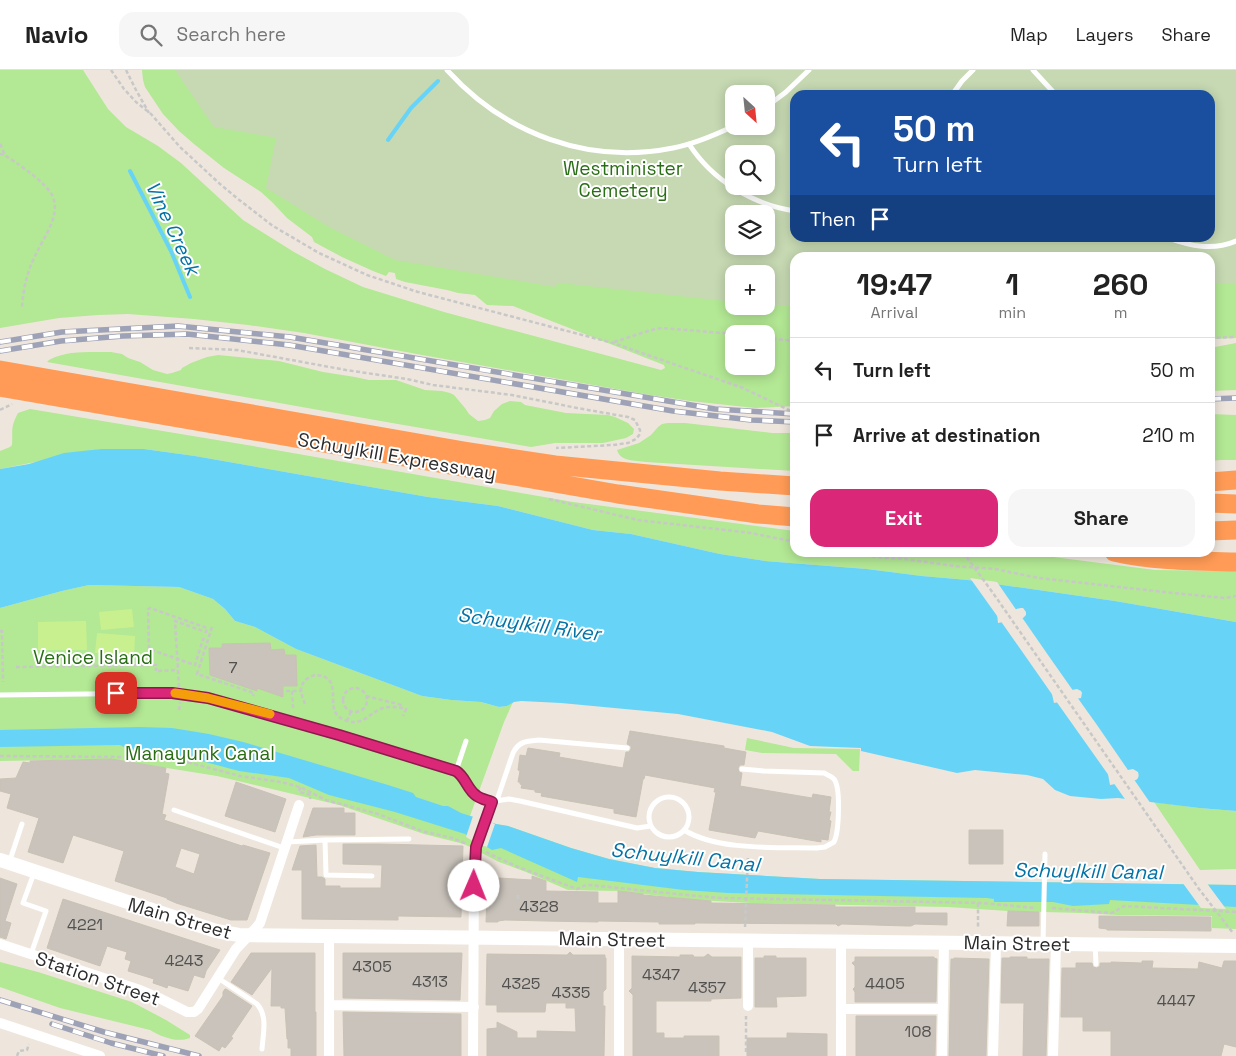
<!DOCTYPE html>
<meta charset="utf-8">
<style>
:root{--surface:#fff;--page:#f6f6f6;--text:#222;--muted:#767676;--line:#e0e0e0;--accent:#db2777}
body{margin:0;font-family:"Space Grotesk",sans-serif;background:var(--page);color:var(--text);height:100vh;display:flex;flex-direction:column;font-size:19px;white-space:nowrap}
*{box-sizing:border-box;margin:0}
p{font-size:16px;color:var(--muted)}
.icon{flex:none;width:28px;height:28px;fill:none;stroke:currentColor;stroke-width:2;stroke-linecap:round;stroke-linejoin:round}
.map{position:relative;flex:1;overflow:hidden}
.details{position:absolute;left:790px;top:182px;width:425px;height:305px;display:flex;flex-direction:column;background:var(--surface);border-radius:15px;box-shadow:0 2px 12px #0003}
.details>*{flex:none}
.guide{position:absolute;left:790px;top:20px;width:425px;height:152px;border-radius:15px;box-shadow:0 2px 12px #0003;background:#1a4fa0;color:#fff;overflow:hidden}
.needle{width:32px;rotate:153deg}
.fabs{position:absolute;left:725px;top:15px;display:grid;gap:10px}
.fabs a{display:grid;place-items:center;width:50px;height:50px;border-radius:10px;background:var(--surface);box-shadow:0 2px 12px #0003;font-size:25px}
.pin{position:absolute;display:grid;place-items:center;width:42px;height:42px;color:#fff;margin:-21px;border-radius:10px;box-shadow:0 2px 8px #0006}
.me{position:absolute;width:55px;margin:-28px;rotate:1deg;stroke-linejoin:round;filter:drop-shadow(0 0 4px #0008)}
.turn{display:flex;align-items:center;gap:18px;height:105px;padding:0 20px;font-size:22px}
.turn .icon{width:65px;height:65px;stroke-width:2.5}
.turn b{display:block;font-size:35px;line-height:42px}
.then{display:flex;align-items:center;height:48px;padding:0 20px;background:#0003;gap:10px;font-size:19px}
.eta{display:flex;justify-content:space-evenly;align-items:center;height:85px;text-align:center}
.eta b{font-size:30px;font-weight:700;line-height:35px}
.cta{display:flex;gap:10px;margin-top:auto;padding:10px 20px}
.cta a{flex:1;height:58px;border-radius:15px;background:var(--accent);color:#fff;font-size:20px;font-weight:700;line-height:58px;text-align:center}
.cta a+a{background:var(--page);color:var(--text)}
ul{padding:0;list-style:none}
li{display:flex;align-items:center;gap:15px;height:65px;padding:0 20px;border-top:1px solid var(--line)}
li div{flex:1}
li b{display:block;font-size:19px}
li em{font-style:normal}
header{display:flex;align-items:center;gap:30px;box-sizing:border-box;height:70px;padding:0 25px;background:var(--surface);border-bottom:1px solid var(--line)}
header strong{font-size:24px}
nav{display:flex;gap:28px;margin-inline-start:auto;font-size:18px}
.search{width:350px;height:45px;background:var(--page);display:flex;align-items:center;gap:12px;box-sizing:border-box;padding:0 18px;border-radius:15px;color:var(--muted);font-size:19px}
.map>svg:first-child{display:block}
.green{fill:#b3e894;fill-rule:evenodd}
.cemetery{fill:#c6d9b2;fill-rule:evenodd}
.pitch{fill:#c9f08f}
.water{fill:#67d4f7;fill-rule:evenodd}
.pier{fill:#eee6dc}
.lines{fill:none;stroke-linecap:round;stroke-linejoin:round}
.stream{stroke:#67d4f7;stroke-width:4}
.building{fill:#c9c3bb;stroke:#c9c2b5;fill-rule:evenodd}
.path{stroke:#c8c8c8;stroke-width:2.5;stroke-dasharray:4 2.5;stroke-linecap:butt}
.lane{stroke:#fff;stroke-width:5}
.street{stroke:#fff;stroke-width:10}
.secondary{stroke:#fff;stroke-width:14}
.highway{stroke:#ff9b56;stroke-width:19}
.rail-casing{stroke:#9ea2b7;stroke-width:5.5}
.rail{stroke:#fff;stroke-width:4;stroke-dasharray:11;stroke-linecap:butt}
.route-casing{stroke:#8e194d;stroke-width:12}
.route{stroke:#db2777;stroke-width:9}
.slow{stroke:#f59e0b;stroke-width:9}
.labels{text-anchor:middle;stroke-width:4;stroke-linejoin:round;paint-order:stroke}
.number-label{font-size:16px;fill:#52514f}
.park-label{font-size:19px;fill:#296e15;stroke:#fff}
.street-label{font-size:19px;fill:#2b2b2b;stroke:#fff}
.water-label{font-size:20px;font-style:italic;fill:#0372a6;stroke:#fff}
</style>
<header>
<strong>Navio</strong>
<div class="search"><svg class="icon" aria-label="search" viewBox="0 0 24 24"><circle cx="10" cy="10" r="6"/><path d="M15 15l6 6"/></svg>Search here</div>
<nav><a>Map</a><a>Layers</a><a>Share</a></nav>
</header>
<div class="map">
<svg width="1236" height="986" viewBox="0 0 1236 986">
<rect width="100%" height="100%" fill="#eee6dc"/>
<path class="green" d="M0,0H83L108,39L126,57L158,76L181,93L243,150L294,182L325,199L363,217L444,242L661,300L665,298L664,295L513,236L487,235L475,225L458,223L447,220L405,212L396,209L395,203L389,202L386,206L373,201L342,187L314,172L312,167L287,148L273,133L261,122L224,98L194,74L179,61L163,44L145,17L143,10L142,0H203L734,144V176L795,196V336L755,338L690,331L644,324L422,285L304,263L248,255L194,249L128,244L98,245L59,248L0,258ZM734,204H766V236H734ZM734,264H766V296H734Z
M1210,201L1236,205V268L1210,269Z
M1236,273V320L1210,321V278Z
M95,282H111L122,284L128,288L140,292L153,300L167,304L172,303L181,300L182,298L191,293L207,287L218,285L279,291L323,302L355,307L369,310H396L425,320L442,321L450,323L454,325L465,338L469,344L478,351L485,350L490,348L494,341L502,334L510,331L521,332L525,335L566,343L608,345L615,347L628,353L634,359L633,364L626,368L603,373H555L531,377L392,353L47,292L49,290C64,282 79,282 95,282Z
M30,339L253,376L573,432L795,461V482H1015L1155,500L1236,501V552L1115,531L968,510L922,506L867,499L765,491L720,484L631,464L593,460L498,436L428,427L195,386L144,379H101L0,399V381L10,377L12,375C13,360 10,358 18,343Z
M1210,344L1236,345V390H1221L1210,391Z
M668,353H685L772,363H795V401L646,392C634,390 621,392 617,380L639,373L651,365L658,357L662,354Z
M89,515L179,517L213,529L225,539L235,551L255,557L296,579L422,626L451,630L481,632L499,637L507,636L513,632L504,652L470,746L496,754L508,756L571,778L609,789L655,798L698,802L820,809L1236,815V859L1212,858V846L1117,845L1082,843L1008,841L948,837L751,833L696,830L617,821L568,820L526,802L499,792L464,774L424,764L339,735L217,706L111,689L0,691V538L62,521Z
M747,668L794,678L860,679L859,701H853L836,684L762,683L745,680Z
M1154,732L1199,738L1236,741V799L1200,800Z
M0,892L38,902L132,932L166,950L190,965V968C176,973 162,967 150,960L60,938L0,917Z"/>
<path class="cemetery" d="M175,0H1236V213L1210,214V188H795V235L767,236L766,204H734V232L559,213L555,217L395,190L329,157L266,118L276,68L214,57ZM734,24H766V56H734ZM795,25H1210V168H795ZM734,84H766V116H734ZM734,144H766V176H734Z"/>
<path class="pitch" d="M132,539L134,557L101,560L99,542Z
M86,551L87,580H38V552Z
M97,563L135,566L134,585L95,583Z"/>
<path class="water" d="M101,379H144L195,386L428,427L498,436L593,460L631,464L720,484L765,491L867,499L922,506L968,510L1115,531L1236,552V741L1199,738L1118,728L1101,729L1070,726L1055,720L1043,709L1027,705L975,700L957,703L861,681V678L810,676L772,662L678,644L561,633L521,631L514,632L507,636L499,637L481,632L451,630L422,626L296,579L255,557L235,551L225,539L213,529L179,517L89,515L62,521L0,538V399L29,394L64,383ZM1021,538H1023L1026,542V545L1023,548L998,553L997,543ZM1077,619L1081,621L1082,623L1081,628L1054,633L1052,624ZM1133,699L1138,702C1139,705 1139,708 1136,710L1110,715L1108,704Z
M139,657L172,658L209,664L243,672L388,715L413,723L416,727L443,736H448L461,743L496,754L508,756L571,778L609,789L655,798L698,802L820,809L1236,815V837L1110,830L1109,834L1073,836L1053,832H994V829L987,828L728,823L684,820L578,807L577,812L501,778L492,780L465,764L395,742L329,725L289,708L239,701L183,686L164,682L130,680L120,675L0,677V660Z"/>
<path class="pier" d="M970,508L997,512L1017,541L999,545L1000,550Z
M1021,546L1048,585L1074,622L1055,626L1056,630L1000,550Z
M1077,627L1097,655L1130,703L1111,706L1112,710L1056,631Z
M1133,708L1151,734L1127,732L1113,712Z
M473,746L495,754L487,777L478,774L466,767Z
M1182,812H1206L1226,839L1201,838Z"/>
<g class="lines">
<path class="stream" d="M388,70L411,38L438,11
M130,101L171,181L190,227"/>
</g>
<path class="building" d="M270,573L271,580L284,579L285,585H296L297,616H283V627L257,618V621L210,605L209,578H222V574Z
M630,661L724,676V678L746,682L744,695H740L738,698L739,702L742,703L740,716L812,728L813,724L831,727L829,742H831L829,750L831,751L828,770L821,769V772L758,761L755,768L709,760L716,722H714L715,718L645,705L644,709H643L636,747L614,743V739L541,726L542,723L535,722V720L521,718L522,715L520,714V712H518L520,701L518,700L520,685L526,686L528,678L560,683L559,687L623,698L626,682H629L631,679V676L627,674Z
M111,689L166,698L165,703L169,704L162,744L166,745L164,750L242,776L243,775L270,783L247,850H231L176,833L167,829V828L115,811L124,781L73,765L63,793L28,782L39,748L7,738L11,724L0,721V709L16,708L23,692L30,693V691ZM181,778L200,784L194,804L175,797Z
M236,712L286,729L275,762L225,746Z
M313,738H344V743H355V765H316L303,767Z
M969,760H1003V794H969Z
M343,774H379L463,776L461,847L398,846V850L302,849V800H292L300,776L316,775L317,807H322L325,809V816H340V818H381L382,795L343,794Z
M532,806L546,811V821L598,822V833H618V821L643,824V825L711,831V833L835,835V837H915V843H947V855L915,854L911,856H907L842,854L838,856L836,854L695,853V854H659V852L598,851V852L545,851L505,850L498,851V852H486L487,826H488V811H499V808L532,810Z
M0,808L17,814L5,851L11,853L6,869L0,867Z
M63,829L128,850L220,880L206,901L204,908L194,905L188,921L168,915L167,918L162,916L153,913L154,909L128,901L131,891L125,889L127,882L107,876L100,896L47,878Z
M1008,841L1039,842V856H1007Z
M1099,846L1211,847V861L1107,860V859L1099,858Z
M570,882L573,885H605V888H606V919L603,922V936H605L604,986H487V959L497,958V952L517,962V968H537V961L576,962L575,938H566V933H546L545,942H497V935H486L487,884L567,885Z
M251,883H315V942H316V986H291V978H288V969H287L285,938H281V936H271L272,898L252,925L231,912Z
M343,883H462L460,930L343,928Z
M708,884L712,887H741V928L711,929V931H656V963H664V968H684V966H719V986H633V925L629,921L632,918V886L680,887V885H693L694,887H704Z
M764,886H776V888H806V926L776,927L777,937H755V888H764Z
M855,887H934V888L937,889L936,932H855V922L853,919L855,917V896L852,893L855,891Z
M1010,887H1027V889H1049L1046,986H1023L1024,933H1001L1002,888H1010Z
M954,888L989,889L986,986H949L951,889H954Z
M1142,891H1153L1152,898L1198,899L1199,892L1222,898L1224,891H1236V977L1224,974L1221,986H1111V961H1083V947H1061L1062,898H1076V893H1092L1093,897L1097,898L1100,896V893H1111V892L1142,893Z
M225,919H226L252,936L231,967L233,968L225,978L222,976L219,981L195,966L223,926V922Z
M343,942L461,944V986H344Z
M856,946H936L935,986H856Z
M787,963L827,964V986H747V968H787Z"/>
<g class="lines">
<path class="path" d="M111,0L124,19L136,32L151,44L180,77L220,114L238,129L273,156L319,183L367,205L418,222L613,273L743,318L795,343
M126,0L136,20L149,43
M0,74C2,77 3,82 5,85C8,88 14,91 18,94C28,101 46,114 52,125C62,145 43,168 35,186C27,202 23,219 22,238
M0,84L6,85
M766,268L795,271
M1210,268L1236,267
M614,272L651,260L662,258L734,264
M189,278L237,280L346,300L407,309L433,315L512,325L577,338L628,347L635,350L640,360V364L636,369L628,373L613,375L556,378
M0,340L12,334
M549,429L638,450L751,463L795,472
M853,482L874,487L904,489L954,496L995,499L1039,508L1173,523L1225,528L1236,526
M963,482L993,523L1199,819L1233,863
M212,557L197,604L254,623L253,626
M0,561H2L3,612
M16,597L156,595V601
M158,601L177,600
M179,617L175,551L206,562L207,558L150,538L148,539L149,579L169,586C178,589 186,592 195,595L203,569L208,571
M343 630a12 12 0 1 1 24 0a12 12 0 1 1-24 0Z
M286,621H301
M292,621L293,638
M366,626L402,635L401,638
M305,634C303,629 301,624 301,619C303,606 318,601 328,609C340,620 323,645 348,651C363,656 370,642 383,638C390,636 398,637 406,639L403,646
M179,640L180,632
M347,651L351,641
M0,686L133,687L148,686L162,687L187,692L240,706L281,712L300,717L326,730L378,744L422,761L452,768L467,774
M300,717L299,722L311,725L310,729
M486,782L518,797L577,819L586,815H590L697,826L722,828L982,833L1036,838
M518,829V824
M978,833V858
M1052,838L1111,843C1117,842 1119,837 1125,836L1236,842
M745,857L748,786
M746,982V946
M17,986L19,981L27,980L29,974"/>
<path class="lane" d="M447,0C505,64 588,95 673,78C694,74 715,65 734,56
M1033,0L1056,25
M952,25L962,11L973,0
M766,37L786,22L809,0
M689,74C712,110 753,135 795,141
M1168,168C1190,176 1213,181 1236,171
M0,625L172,623L208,628L222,631L377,676L456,701C466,707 468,720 477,726C481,729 487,730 492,732L485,750
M456,701L466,671
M649 747a20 20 0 1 1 40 0a20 20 0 1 1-40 0Z
M497,730L513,683C519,671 527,671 539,670L627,678
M495,731L509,729L520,731L637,758L651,756
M174,740L284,778
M684,760C718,781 778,777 817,778L825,777L834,772C839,762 841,718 834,709C831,706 828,705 824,703L764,701L742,699
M325,770L326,805L372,806
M287,772L325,770L409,769
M9,793L22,754
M1043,873L1045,784
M1095,874L1096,894
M31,884L46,841L23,833L34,803
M218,908L257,934C268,946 263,964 262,979"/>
<path class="street" d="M329,866V986
M0,874L140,920L159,928L187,942H194L198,939L236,879L255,859L260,853L299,735
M329,935L474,937
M748,936V870
M841,939H942
M0,953L100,986
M473,986L474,798L476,777L485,750
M619,986V869
M841,986V871
M942,986L944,872
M993,986L996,873
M1053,986L1056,873"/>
<path class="secondary" d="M0,790L216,861L239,865L1236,876"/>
<path class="highway" d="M0,300L464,381L555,395L720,411L795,416
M0,317L618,424L758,444L795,447
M1210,412L1236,410
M1210,433L1236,434
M1210,461L1236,460
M1114,482C1152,491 1197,491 1236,492"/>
<g class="rail-casing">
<path id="rail" d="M0,272L62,262L178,256L290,267L715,339L795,344
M0,281L61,271L123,266L187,264L289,275L673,341L751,350L795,352
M1210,329L1236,328
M0,930L104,962L199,986
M52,954L111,973L163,986"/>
</g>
<use href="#rail" class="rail"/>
</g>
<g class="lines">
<g class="route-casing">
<path id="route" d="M116,623H172L208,628L339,665L456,701C466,707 467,720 477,726C481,729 487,730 492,732L476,777L474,816"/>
</g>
<use href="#route" class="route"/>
<path class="slow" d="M175,623L208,628L270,644"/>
</g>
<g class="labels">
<g class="number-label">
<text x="233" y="603">7</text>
<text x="539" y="842">4328</text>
<text x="85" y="860">4221</text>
<text x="184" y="896">4243</text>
<text x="372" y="902">4305</text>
<text x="661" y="910">4347</text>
<text x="430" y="917">4313</text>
<text x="521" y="919">4325</text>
<text x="885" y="919">4405</text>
<text x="707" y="923">4357</text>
<text x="571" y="928">4335</text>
<text x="1176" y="936">4447</text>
<text x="918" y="967">108</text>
</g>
<g class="park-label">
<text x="623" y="105">Westminister<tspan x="623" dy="22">Cemetery</tspan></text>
<text x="93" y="594">Venice Island</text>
<text x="200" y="690">Manayunk Canal</text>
</g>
<g class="street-label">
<text transform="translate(397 386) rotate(10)" y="7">Schuylkill Expressway</text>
<text transform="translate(180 848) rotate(16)" y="7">Main Street</text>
<text transform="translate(612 869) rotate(1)" y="7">Main Street</text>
<text transform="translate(1017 873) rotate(1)" y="7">Main Street</text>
<text transform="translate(98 908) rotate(19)" y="7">Station Street</text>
</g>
<g class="water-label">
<text transform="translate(173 158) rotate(65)" y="7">Vine Creek</text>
<text transform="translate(529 554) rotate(8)" y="7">Schuylkill River</text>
<text transform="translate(685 787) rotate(6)" y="7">Schuylkill Canal</text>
<text transform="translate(1088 801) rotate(1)" y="7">Schuylkill Canal</text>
</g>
</g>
</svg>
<div class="fabs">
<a><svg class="needle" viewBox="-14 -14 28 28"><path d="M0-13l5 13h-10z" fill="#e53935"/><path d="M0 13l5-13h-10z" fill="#767676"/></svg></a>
<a><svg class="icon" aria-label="search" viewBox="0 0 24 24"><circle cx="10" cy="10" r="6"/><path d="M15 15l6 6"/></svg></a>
<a><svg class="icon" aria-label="layers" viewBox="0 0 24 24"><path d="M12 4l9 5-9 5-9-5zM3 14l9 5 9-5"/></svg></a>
<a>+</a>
<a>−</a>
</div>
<div class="pin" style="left:116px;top:623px;background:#d93025"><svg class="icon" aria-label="arrive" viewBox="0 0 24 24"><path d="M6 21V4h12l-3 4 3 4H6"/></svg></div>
<svg class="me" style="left:474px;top:816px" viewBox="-20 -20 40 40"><circle r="19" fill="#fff"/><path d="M0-13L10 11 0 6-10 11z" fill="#db2777"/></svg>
<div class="guide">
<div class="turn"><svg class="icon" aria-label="left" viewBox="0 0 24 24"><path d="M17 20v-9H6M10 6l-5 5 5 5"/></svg><div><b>50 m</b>Turn left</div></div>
<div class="then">Then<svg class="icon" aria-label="arrive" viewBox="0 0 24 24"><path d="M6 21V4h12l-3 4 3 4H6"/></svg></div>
</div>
<section class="details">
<div class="eta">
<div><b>19:47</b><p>Arrival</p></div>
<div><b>1</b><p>min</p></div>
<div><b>260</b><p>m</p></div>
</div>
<ul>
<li><svg class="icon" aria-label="left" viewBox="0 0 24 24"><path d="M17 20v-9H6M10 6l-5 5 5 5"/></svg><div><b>Turn left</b></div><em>50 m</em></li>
<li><svg class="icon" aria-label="arrive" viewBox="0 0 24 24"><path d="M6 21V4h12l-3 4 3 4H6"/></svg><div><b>Arrive at destination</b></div><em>210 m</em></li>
</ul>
<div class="cta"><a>Exit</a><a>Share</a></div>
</section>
</div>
